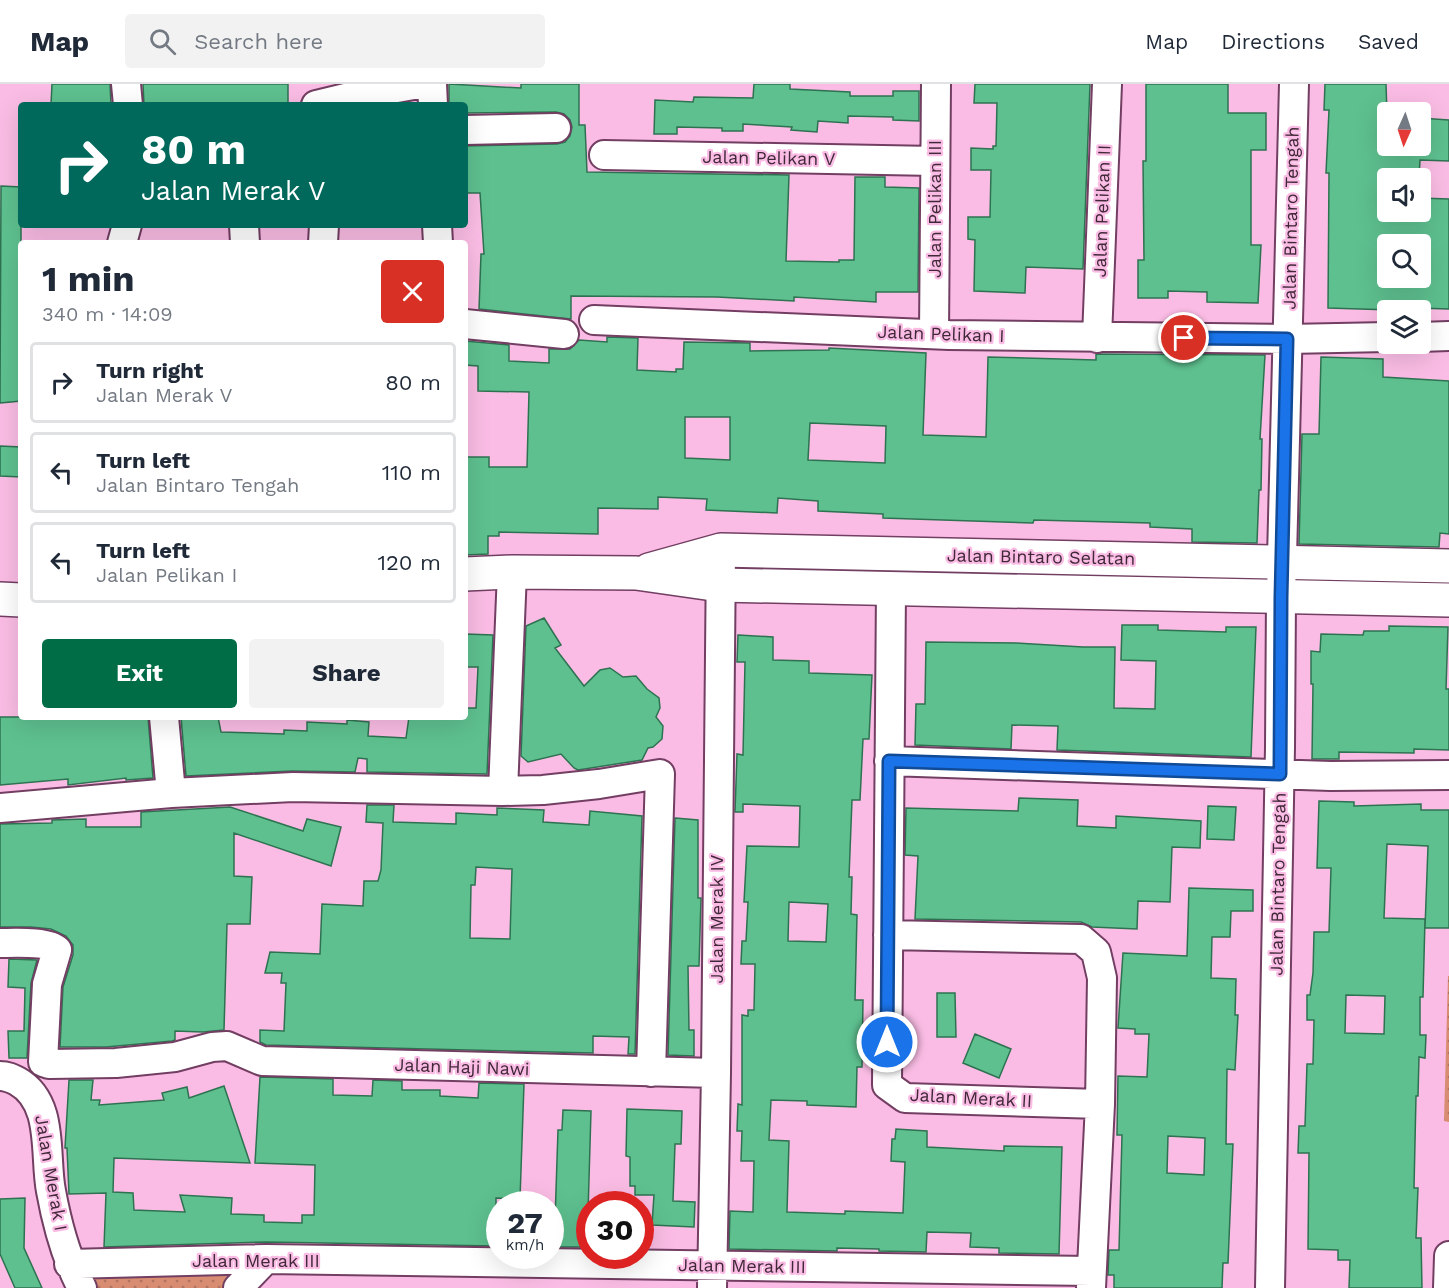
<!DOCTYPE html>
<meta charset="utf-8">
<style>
:root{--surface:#fff;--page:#f2f2f3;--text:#1f2937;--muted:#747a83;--line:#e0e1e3;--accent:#006d46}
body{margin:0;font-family:"Work Sans",sans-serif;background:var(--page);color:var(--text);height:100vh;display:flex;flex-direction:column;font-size:22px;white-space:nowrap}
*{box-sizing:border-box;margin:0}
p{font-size:20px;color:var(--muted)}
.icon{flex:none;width:33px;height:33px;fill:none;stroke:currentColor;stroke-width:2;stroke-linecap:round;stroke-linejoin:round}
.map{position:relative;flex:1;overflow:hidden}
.details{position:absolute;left:18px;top:156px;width:450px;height:480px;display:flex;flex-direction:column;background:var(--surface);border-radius:6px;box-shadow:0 6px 24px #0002}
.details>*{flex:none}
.guide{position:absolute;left:18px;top:18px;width:450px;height:126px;border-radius:6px;box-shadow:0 6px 24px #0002;background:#00695c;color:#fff;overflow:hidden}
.needle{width:39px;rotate:183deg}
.controls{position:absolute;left:1377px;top:18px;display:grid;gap:12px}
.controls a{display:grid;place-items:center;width:54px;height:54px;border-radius:6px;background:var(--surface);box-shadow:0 6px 24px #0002;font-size:30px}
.speed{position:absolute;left:486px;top:1107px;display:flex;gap:12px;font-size:30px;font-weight:700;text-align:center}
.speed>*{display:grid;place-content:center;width:78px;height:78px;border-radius:50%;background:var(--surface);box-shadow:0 6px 24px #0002;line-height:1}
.speed small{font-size:15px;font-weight:400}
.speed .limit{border:9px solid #d22;background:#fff;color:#111}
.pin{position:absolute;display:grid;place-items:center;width:51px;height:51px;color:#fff;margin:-26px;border:3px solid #fff;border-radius:50%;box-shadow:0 2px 6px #0007}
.me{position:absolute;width:66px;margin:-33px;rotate:0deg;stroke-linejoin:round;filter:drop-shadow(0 0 4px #0008)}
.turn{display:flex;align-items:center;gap:21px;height:126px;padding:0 24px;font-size:27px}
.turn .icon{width:78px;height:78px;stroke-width:2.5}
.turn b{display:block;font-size:42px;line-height:51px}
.round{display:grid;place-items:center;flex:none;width:63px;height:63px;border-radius:6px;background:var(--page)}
.head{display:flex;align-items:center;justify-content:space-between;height:102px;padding:0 24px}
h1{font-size:36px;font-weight:700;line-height:45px}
.action{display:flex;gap:12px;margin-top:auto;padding:12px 24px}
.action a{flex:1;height:69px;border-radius:6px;background:var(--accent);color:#fff;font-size:24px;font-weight:700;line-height:69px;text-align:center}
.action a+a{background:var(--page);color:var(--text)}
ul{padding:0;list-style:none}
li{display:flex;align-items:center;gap:18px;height:81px;margin:0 12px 9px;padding:0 12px;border:3px solid var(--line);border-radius:6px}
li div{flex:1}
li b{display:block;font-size:22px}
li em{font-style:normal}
header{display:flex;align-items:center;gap:36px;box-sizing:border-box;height:84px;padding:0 30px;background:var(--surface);border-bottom:2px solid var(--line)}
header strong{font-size:28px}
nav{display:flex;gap:33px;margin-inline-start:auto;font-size:21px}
.search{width:420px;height:54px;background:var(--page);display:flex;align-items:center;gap:15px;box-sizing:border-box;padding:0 21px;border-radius:6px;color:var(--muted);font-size:22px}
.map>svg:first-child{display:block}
.park{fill:url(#park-dots)}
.building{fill:#5ec08f;stroke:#2e7251;stroke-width:1.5;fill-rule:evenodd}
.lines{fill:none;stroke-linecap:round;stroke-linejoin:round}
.minor-casing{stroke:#723e62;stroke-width:32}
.tertiary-casing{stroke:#723e62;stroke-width:36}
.minor{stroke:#fff;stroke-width:28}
.tertiary{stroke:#fff;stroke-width:33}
.route-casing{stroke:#114b97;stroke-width:15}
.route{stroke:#1a73e8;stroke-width:10}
.labels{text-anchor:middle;stroke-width:4.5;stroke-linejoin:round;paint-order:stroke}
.street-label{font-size:18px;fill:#402838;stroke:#fabce4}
</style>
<header>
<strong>Map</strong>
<div class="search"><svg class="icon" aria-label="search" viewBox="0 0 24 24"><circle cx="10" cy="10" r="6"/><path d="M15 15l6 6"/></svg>Search here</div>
<nav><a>Map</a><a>Directions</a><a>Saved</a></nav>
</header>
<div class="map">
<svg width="1449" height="1204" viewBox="0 0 1449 1204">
<defs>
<pattern id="park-dots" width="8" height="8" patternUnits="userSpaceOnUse" patternTransform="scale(1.5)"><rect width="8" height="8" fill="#d88c71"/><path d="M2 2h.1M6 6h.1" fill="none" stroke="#b1725e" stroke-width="1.8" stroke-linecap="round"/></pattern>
</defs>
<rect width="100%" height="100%" fill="#fabce4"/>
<path class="park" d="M1448,892H1449V1038L1444,1037Z
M240,1188L224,1204H93L85,1191Z"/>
<path class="building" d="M52,0H110L111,21H51Z
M143,0H288V21H144Z
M449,0L521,4V0H579V41H585L587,88L789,91L786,177L839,178V176H854L855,93H885V103L919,104L918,208H876V218L794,213V217L717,213L571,212V235L479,225L481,170H484L480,109H465V62L557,60L565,58L570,52L572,43L570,36L564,30L556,28L465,29V21H449Z
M754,0H790V5L850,8V12H893V7H919V37L893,36V33L848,32V39L818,37L817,48L791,46L792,43L743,40V47H722V44L677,43V50H654L655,16L693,18L694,13L753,14Z
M975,0H1090L1083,185L1026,183L1025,209L974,207L975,156L968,155V133H990L991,86H971V64L993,65V62H996L997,19H974Z
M1146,0H1228V29H1266V66H1251V161H1261L1258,219L1207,218V208L1168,207V214H1138V176H1144L1143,77H1146Z
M1325,0H1386L1388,62H1420V34L1449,36V77L1420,76L1419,94H1388V128H1420V114L1449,115V225L1417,224L1416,226H1392L1328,224L1329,89H1326L1329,26H1324ZM1388,160H1420V194H1388Z
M1,102L21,103V317L0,319Z
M607,253L638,254L637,286L676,288V285H683L684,258L750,259V267L829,266V264L926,269L923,351L986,353L988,273L1096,276V270L1265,271L1260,355H1262L1261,406H1259L1257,459L1192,458V445L1150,443V439L1034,436L1033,439L883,434V430L818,427V417L778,414L777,429L706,426L707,415L658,413V425L598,424V450L499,448V452H488V470L465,471V373H489V383H527L529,308L478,307V282L465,281V257L509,261V277L549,279V265H570L579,256L607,258ZM685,333H730V376L685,374ZM810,339L886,342L885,379L808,376Z
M1321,273L1383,275V293L1449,297V450L1440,449L1439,463L1299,460L1302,350H1319Z
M0,362L21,363V393L0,392Z
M544,534L561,561L555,564L584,602L600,586L610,584L623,593L636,592L647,605L659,614L660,624L656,633L663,642L662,655L653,663L648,664L642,676L578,686L574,684L561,670L528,678L521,672L526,542Z
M1122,541H1158V546L1226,548V543H1256L1251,673L1057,666L1058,642L1012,641L1011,665L915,661L916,620H925L926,558L1016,559L1083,563H1115L1114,624L1155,625L1156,577L1121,576Z
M1389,542L1448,543L1446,605H1449V666L1414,665V669L1339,668V675H1312L1313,600H1311V567L1320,568L1321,550L1363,551L1364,547H1389Z
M465,550L493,551L487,690L367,688V675L358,674L355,688L292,687L186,692L181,633H218L221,648L284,650V646L307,647V638L347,640V636L369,638L368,652L406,654L409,633H465V624H476L478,583H465Z
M738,551L773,553V576L809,577V589L872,591L869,655H863L860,716H852L849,793H852L851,830L857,831L855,916H863L862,983H857L856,1023L807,1021V1017L771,1016L769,1056L789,1057L787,1128L845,1130V1127L903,1129L905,1078L891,1077L892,1055H895L896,1045L927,1047V1063L1004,1067V1062L1062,1063L1059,1170L999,1169V1164L970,1163L971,1149L927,1148L926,1168L879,1167V1165L837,1164V1167L729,1165L730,1127L753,1128L754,1077H741L742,1047H737L738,1020L742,1021V931L748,932V926H754L755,880H741L742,857H746L748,818H744L747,762L799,763L800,722L743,720V728H735L737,670L743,671L745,578H737ZM789,818L828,820L826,858L788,857Z
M0,633H148L153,694L126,696V694L68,701V695L0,701Z
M1019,714L1078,716L1077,742L1116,744V732L1201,737L1200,764L1172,763L1170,818L1138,817L1137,845L1092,843L1081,838L915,835L918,772L905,771L906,724L1018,727Z
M1319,717L1354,718V722L1421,720V726H1449V844H1425L1428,762L1387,760L1384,834L1425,835L1423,913H1420V951H1426L1425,974L1419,973L1418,1012H1416L1414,1104H1418L1416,1154H1421L1422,1204H1349L1350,1176H1338V1166L1308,1165L1309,1069H1298L1299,1042H1305L1307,980H1313L1314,936H1307V911H1310L1313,889L1314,848H1329L1331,784H1317ZM1346,911L1385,912L1384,950L1345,949Z
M367,721H394L393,738L456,740V729L497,731V724L544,726L543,738L589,741L590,727L642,732L635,970H628L629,953L593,952V969L266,961L260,958V946L284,947L286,899H281L282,889H265L270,868L320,870L322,820L363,822L364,797H378L381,786L383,739L366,738ZM476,783L512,785L510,855L470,854L471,801H475Z
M1208,722L1236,723L1234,756L1207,755Z
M230,723L303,747L307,735L341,743L331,782L234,749V792L252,793L250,840H227L224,946L203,948L175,947V956L172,957L106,963H60L63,903L73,871V861L66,852L51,845L31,843H0V740L52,739V736L86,735V743H141V728Z
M675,734L698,736V814H701L699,882H688L689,946H694V972L668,971Z
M1189,804L1253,806V827H1231L1230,853H1212L1211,894L1236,895L1235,931H1238L1235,986L1227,985L1226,1060H1233L1228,1179H1223L1222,1204H1114V1191H1108L1109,1166H1119L1122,1051H1117L1118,992L1147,993L1149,950H1135V945L1118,944L1123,869L1187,872ZM1168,1052L1205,1054L1204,1091L1167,1089Z
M9,875L37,876L31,899L27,974H9L8,947H24L25,904L8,903Z
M937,909H955L956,953H937Z
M975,950L1011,965L999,994L963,979Z
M260,993L333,995V1011L372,1012L373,996L402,997V1006H440V1012L478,1014L479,999L524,1000L520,1115L496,1114V1162L266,1158L104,1163L106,1109L69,1110L67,1064H65L69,996H93L91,1016H100L99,1021L164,1016L162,1009L187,1003L189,1014L224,1002L250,1079L114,1074L113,1108L133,1109L134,1126L185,1128L180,1111L232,1114L231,1130L264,1131V1138L302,1139V1131H314L315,1081L255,1079Z
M627,1025L682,1027L681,1060H675L673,1117L695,1118L694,1143L652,1141L654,1111H635V1102H630V1073L626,1072Z
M563,1026L591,1027L587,1163H550V1137H555L558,1046H562Z
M25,1114L24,1164L42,1204H15L0,1170V1115Z"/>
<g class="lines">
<g class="minor-casing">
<path id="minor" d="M126,0L128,21
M432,0L433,21
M316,21L358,11L419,0
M465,46L556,44
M604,71L935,77
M244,141L245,159
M437,141L438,159
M122,159L127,141
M323,159L324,141
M594,236L949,251L1287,255L1388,253
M465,240L564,250
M934,250L936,0
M1420,253L1449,252
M1097,254L1107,0
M891,505L887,1001L905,1014L1100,1020
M164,633L171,709
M889,677L1331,692L1449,691
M503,707L512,488
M0,724L171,709L293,703L503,707L543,706L599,700L660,690L651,988
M888,851L1081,855L1096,868L1102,894L1100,1020L1091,1204
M0,859C14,859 48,857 57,866L47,900L43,978L49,980L116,979L175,973L212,963L227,962L262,977L716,989
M0,992C7,992 11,994 17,997C55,1018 44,1072 51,1107C57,1140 66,1174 82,1204
M69,1180L266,1175L1091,1187
M238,1204L266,1175
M712,1204L716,989L721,466
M1270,1204L1280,663L1281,513L1294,0
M1448,1204L1449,1172"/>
</g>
<g class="tertiary-casing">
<path id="tertiary" d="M649,486L721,466L1449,482
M465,490L512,488L636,489L720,501L1449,516
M0,515L21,516"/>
</g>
<use href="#minor" class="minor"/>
<use href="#tertiary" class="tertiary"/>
</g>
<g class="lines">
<g class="route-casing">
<path id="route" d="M887,958L889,677L1280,690L1281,513L1287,255L1184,254"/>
</g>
<use href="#route" class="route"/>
</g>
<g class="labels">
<g class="street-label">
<text transform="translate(769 74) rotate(1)" y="6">Jalan Pelikan V</text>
<text transform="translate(935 125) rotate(-90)" y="6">Jalan Pelikan III</text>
<text transform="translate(1102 127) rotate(-88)" y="6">Jalan Pelikan II</text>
<text transform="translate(1291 134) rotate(-89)" y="6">Jalan Bintaro Tengah</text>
<text transform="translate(941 250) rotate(2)" y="6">Jalan Pelikan I</text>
<text transform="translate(1041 473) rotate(1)" y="6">Jalan Bintaro Selatan</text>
<text transform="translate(1278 800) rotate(-89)" y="6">Jalan Bintaro Tengah</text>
<text transform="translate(717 835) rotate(-90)" y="6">Jalan Merak IV</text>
<text transform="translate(462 983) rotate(2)" y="6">Jalan Haji Nawi</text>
<text transform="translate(971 1014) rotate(3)" y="6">Jalan Merak II</text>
<text transform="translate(51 1089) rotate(80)" y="6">Jalan Merak I</text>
<text x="256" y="1183">Jalan Merak III</text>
<text transform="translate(742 1182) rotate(1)" y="6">Jalan Merak III</text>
</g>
</g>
</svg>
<div class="controls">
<a><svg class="needle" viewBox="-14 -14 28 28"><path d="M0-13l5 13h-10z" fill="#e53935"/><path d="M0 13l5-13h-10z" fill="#747a83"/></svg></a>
<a><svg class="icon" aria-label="sound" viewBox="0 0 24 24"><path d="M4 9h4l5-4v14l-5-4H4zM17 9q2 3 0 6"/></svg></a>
<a><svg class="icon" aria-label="search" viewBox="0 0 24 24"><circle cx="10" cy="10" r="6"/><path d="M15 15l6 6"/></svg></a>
<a><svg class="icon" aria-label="layers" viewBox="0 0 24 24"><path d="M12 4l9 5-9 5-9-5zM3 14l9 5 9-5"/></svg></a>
</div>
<div class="speed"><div>27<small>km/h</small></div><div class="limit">30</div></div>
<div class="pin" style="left:1184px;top:254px;background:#d93025"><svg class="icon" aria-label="arrive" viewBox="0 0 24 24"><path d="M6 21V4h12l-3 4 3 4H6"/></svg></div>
<svg class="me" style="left:887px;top:958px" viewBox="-20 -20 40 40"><circle r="17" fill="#1a73e8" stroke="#fff" stroke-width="3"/><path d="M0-11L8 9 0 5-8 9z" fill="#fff"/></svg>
<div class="guide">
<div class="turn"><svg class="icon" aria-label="right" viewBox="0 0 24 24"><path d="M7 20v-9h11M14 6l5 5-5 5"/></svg><div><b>80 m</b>Jalan Merak V</div></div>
</div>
<section class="details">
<div class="head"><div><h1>1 min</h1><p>340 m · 14:09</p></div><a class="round" style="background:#d93025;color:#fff"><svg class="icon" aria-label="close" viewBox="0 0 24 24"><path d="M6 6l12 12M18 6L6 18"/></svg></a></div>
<ul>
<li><svg class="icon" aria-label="right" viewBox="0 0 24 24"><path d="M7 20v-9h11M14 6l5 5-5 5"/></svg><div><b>Turn right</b><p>Jalan Merak V</p></div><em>80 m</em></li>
<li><svg class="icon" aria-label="left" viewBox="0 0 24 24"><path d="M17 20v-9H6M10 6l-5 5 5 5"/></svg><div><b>Turn left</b><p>Jalan Bintaro Tengah</p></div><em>110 m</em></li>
<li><svg class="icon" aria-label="left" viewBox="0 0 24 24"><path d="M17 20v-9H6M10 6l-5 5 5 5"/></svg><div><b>Turn left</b><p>Jalan Pelikan I</p></div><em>120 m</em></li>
</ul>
<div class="action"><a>Exit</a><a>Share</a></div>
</section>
</div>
